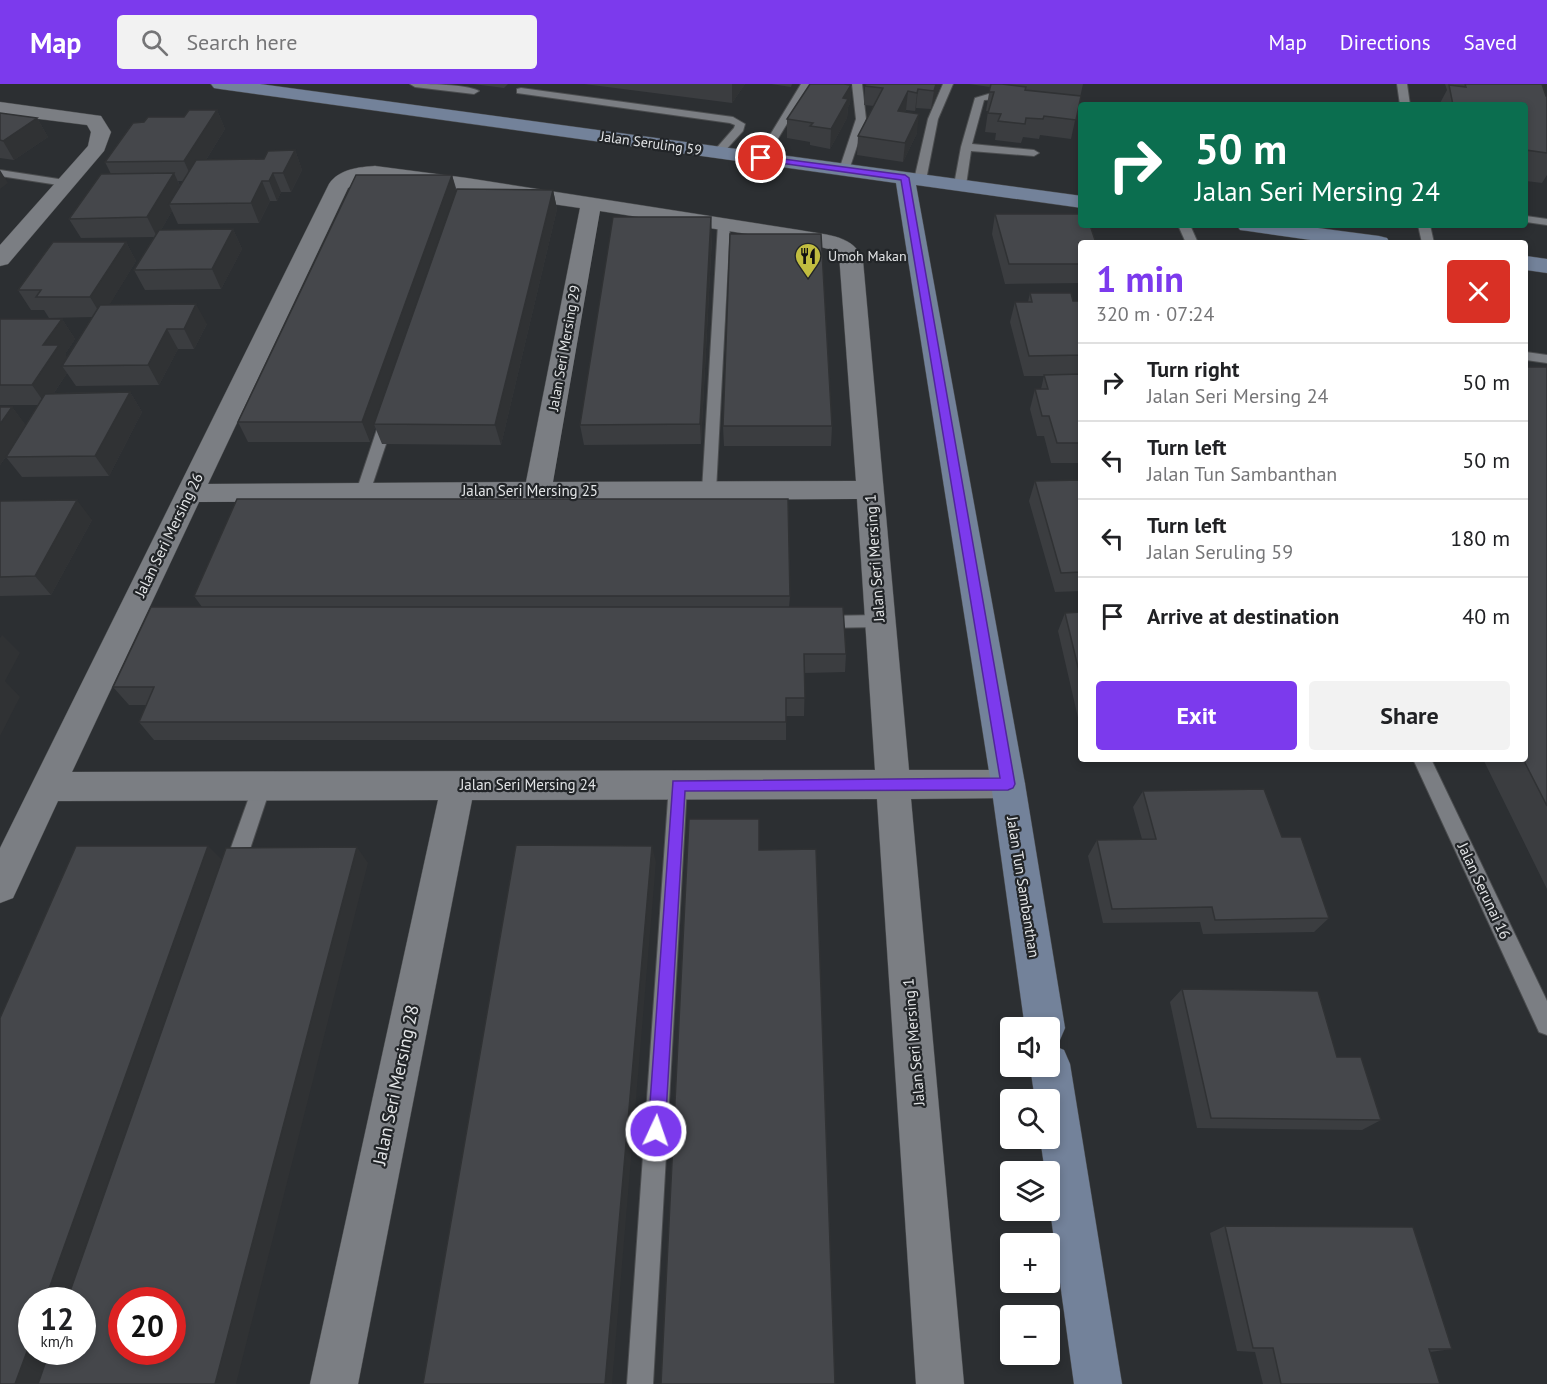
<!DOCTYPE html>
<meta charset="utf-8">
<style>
:root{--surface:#fff;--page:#f2f2f2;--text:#202124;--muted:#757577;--line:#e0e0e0;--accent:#7c3aed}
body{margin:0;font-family:"PT Sans",sans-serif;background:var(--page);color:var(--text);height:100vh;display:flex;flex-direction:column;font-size:22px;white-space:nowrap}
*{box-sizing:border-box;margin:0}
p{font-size:20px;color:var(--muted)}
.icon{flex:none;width:33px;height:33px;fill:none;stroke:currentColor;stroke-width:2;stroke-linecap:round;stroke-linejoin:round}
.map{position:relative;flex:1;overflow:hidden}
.side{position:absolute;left:1078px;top:156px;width:450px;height:522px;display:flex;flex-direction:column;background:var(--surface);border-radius:6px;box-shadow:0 3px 9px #0003}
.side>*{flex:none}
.hud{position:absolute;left:1078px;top:18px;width:450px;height:126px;border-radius:6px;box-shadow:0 3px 9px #0003;background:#0b6e4f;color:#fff;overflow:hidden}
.controls{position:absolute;left:1000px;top:933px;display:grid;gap:12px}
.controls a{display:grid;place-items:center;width:60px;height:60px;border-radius:6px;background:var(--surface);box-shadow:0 3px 9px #0003;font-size:30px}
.speed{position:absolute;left:18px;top:1203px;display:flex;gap:12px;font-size:30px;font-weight:700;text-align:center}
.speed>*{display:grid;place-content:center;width:78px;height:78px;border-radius:50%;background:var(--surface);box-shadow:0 3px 9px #0003;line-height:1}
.speed small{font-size:15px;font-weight:400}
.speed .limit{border:9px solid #d22;background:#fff;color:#111}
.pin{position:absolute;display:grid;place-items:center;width:51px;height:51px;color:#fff;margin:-26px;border:3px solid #fff;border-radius:50%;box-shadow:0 2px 6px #0007}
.me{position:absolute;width:66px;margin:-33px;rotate:3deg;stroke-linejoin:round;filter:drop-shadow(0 0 4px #0008)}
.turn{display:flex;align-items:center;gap:21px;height:126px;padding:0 18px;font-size:27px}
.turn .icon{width:78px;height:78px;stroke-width:2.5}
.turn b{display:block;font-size:42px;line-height:51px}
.round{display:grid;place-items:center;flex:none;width:63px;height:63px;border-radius:6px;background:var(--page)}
.overview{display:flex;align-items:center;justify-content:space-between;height:102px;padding:0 18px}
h1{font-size:36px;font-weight:700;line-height:45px;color:var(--accent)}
.button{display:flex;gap:12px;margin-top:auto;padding:12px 18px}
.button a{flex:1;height:69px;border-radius:6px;background:var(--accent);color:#fff;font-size:24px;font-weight:700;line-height:69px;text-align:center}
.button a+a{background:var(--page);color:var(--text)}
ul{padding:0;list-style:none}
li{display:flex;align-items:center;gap:18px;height:78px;padding:0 18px;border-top:2px solid var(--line)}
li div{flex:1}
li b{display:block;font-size:22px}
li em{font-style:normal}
header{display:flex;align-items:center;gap:36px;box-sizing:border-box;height:84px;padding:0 30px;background:var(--accent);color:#fff}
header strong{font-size:28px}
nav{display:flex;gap:33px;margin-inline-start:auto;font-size:21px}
.search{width:420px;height:54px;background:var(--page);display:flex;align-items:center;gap:15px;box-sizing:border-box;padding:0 21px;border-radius:6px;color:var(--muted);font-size:22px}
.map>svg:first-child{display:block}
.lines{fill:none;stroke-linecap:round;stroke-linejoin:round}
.lane-casing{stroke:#4b4d4f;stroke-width:2}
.street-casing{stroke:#4b4d4f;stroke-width:1}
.secondary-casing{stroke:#4b4d4f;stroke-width:1}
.lane{fill:#7b7e83;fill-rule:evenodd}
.street{fill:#7b7e83;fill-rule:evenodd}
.secondary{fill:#73829a;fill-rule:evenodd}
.wall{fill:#3b3d40;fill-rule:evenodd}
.shaded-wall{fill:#303234}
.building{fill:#45474b;stroke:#303234;stroke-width:1.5;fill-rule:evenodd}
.route{fill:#7c3aed;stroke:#51269a;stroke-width:1.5}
.labels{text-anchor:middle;stroke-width:4.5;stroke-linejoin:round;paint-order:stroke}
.far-street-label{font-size:14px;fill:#e3e5e7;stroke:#222528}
.far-poi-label{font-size:14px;fill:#e3e5e7;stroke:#222528;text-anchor:start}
.street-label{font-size:15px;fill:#e3e5e7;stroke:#222528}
.near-street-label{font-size:18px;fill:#e3e5e7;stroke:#222528}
</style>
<header>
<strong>Map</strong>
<div class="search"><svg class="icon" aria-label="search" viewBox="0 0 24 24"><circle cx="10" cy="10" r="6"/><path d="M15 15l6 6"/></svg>Search here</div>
<nav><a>Map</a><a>Directions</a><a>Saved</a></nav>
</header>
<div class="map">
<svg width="1547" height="1300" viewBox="0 0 1547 1300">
<rect width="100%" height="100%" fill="#2c2f32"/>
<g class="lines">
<g class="lane-casing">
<path id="lane" d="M410,0C427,0 466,0 479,7L474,10L415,3Z
M801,0H811L765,76H757L756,74Z
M852,0H862L866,35L849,86L844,89L839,86L856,35Z
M943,0H953L938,35L926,96L924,98H916L914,96L928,35Z
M1397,0H1407L1410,21H1400Z
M521,4L733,33L745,40L743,47L722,70L718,71L713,68L734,44L735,41L730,39L517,9V5Z
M995,8L1016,13C1009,18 994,14 984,16L972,60L1034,66L1039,69L1034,72L971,67L966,101L960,104L956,103L954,101L961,63L975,14Z
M0,86L65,96L71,99L65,102L0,92Z
M1526,132L1547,135V141L1526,138Z
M724,137L730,140L716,407L709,412L702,407L718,140Z
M1178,141H1190L1198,159H1186Z
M1418,141H1430L1434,159H1422Z
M1526,268L1547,271V279L1526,276Z
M388,329L395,333L370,408L363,413L358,412L356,408L381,333Z
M880,531L886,533L888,537L886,541L880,543L820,544L814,542L812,538L814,534L820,532Z
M1413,675H1431L1547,917V951L1539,948Z
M678,693L685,695L687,701L653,1300H627L669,701L671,695Z
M262,694L269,696L271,702L243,786L240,792L233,795L226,792L223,786L253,702L255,696Z"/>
</g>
<g class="street-casing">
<path id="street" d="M0,18L101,32L111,48L104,67L8,180L0,182V161L88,62L91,48L87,41L0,30Z
M375,82L467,94L799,146C824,151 855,150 863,177L909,686H1008L1020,690L1025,700L1020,710L1008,714L911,715L964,1300H916L877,715L472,716L358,1300H310L438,716L58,717L13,814L0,819V764L329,100C339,85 359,83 375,82ZM375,94L580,124L526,398L208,400L348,104L363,95ZM600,127L799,158L833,166L839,170L856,397L553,398ZM857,415L875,686L72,688L199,418Z"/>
</g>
<g class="secondary-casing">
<path id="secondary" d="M211,0H260L1082,112V124L916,101L1025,700L1065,944L1059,958L1052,961L1064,966L1070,980L1122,1300H1074L1050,1126V1088H1045L1040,1054H1050V1016H1035L1030,982H1050V944H1025L991,700L896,99L220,5L214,4Z
M1237,141H1295L1379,152L1387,154L1390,159H1332L1248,147L1240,146Z
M1526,172L1547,175V189L1526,186Z"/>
</g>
<use href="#lane" class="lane"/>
<use href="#street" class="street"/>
<use href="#secondary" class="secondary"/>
</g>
<path class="wall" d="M473,0H508L504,4Z
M584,0H745L732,19Z
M771,0H792L791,3Z
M941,0L931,25L916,24L915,27L906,26L905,28L917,49L903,78L857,71L858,52L874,22L864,21L865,2Z
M969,0H1083L1071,55L1040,51L1039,55L1023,53L1021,59L995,56L996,49L985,48L988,27H986L990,3Z
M1445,0H1542L1546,12H1547V91L1542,99L1526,97V21H1439L1447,6Z
M851,1L850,20L848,23L847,34L830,65L810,61V58L787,54V35Z
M217,26L225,45L206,76L264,75L295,66L302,86L291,108H281L277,117H270L259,139L178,140L172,127L161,146L233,145L242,165L221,205L145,206L134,186L154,153L81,154L69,135L111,90L105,78L184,33ZM178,97H183L180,102Z
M0,29L37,34L48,53L14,76L0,74Z
M452,91L457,107L553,106L557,125L501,361L382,360L375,343L370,358H248L238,338Z
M995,130L1082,159V199L1005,200L992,150Z
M712,153L701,360L584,361L580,341Z
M126,158L136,177L109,221L207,240L194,265H178L159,301L76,302L67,289L54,309L130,308L142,328L109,392L22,393L6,373L10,367L0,381V323H12L26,342L39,321H0V235H62L75,255L65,270L67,274L93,233L49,234L44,226H31L18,206Z
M1030,209L1073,217H1082V379H1051L1044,352H1037L1030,325L1035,305H1041L1044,292H1024L1010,238L1015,218H1028Z
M1547,283V805L1483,675H1526Z
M723,342H832L831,362H724Z
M1082,396V507L1055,508L1029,417L1035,397Z
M0,417L92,436L51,511L0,512Z
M194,512H790L789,523L846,570L845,588L805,589L804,632H786V656H154L139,638L146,621H129L113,603L202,523Z
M1082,528V651L1058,547L1065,529Z
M1143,707L1282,753L1329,834L1314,848L1203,850L1200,838L1103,839L1088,772L1097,756L1142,755L1133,723Z
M1182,905L1337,973L1381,1036L1362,1046L1197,1044L1170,918Z
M1225,1142L1452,1265L1430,1268L1440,1300H1263L1255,1268L1237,1267L1210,1149Z"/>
<path class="shaded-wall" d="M732,0H745L732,19Z
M936,0H941L931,25L934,7Z
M851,1L850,20L848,23L847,34L830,65L831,45L843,14Z
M918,5L916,24L915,27L917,9Z
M908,7L906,26L896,46L898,27Z
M217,26L225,45L193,97L184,77Z
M919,30L917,49L903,78L905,59Z
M37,34L48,53L14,76L3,57Z
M295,66L302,86L291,108L283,89Z
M0,86L8,99L0,105Z
M174,89L183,109L169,120L172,127L157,153L147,133Z
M273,89L281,108L277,117L269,97Z
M452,91L457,111L374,340L375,343L370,358L362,338Z
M262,97L270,117L259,139L251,119Z
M553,106L557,125L501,361L495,341Z
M711,133L712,153L701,360L700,340Z
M233,145L242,165L221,205L212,185Z
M126,158L136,177L102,233L90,213Z
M196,220L207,240L194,265L184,245Z
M62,235L75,255L65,270L72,281L62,282L67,289L46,321L32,301L43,261Z
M167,245L178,265L159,301L148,281Z
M130,308L142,328L109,392L95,372Z
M12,323L27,343L0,381V340Z
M77,416L92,436L51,511L35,492Z
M2,551L20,569L5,597L20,613L0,652V554Z
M208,762L224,778L72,1216H45Z
M652,762L656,778L612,1300H605Z
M357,763L368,779L236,1300H215Z
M32,1254V1268H54L43,1300H15Z"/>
<path class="building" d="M810,0H844L851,1L843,14L848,15L831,45L810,42L813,39L787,35Z
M866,0H936L934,7L918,5L917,9L908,7L898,27L919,30L905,59L858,52L883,4L865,2Z
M991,0H1002L1026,3L1025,6L1081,12L1076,36L1044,32L1043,35L1026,34L1025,40L998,37L1001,30L988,29L994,8H989Z
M1465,0H1542L1546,12H1547V69L1526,66V21H1453L1449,1L1466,3Z
M189,26H217L184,77L105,78L133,39L144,38L148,33H184Z
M0,29L37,34L3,57L0,56Z
M295,66L283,89H273L269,97H262L251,119L169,120L196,76L264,75L268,67Z
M174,89L147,133L69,135L101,90Z
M356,91H452L362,338H238Z
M457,105L553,106L495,341L374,340Z
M995,130H1082V141H1090L1096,159H1079L1082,165V180H1009Z
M613,133H711L700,340L580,341Z
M233,145L212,185L134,186L159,146Z
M730,150H821L832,342H723Z
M53,158H126L90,213H36L41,206H18Z
M1030,209H1071L1073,217H1082V271L1029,272L1015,218H1032Z
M196,220L184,245H167L148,281L62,282L100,221Z
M0,235H62L43,261H59L32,301H0Z
M1526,283H1547V722L1523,675H1526Z
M1082,290V359H1057L1049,332H1042L1035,305H1048L1044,291Z
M130,308L95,372L6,373L45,310Z
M0,323H12L0,340Z
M1082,396V488L1061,489L1035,397Z
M237,415H788L790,512H194Z
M77,416L35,492L0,493V417Z
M151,523H843L846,570H804L805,614H786V638H139L154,603H113Z
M1082,528V600L1065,529Z
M1264,705L1282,753H1301L1329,834L1215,836L1212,823L1112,825L1097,756L1156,755L1143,707Z
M689,735H759V766L816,765L835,1300H661Z
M516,761L652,762L605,1300H423Z
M76,762H208L45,1216H32V1254L15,1300H0V934Z
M357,763L215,1300H38L49,1268H82V1216H67L226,764ZM122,1216H172V1268H122Z
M1182,905L1318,907L1337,973H1361L1381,1036L1211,1034Z
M1225,1142L1413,1143L1452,1265H1429L1440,1300H1281L1273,1264H1253Z"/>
<path class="route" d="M761,72L905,91L909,94L1015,700L1013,704L1008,706L685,707L665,1047L662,1053L656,1055L650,1053L648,1047L673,697L1000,694L901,96L758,76L757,74Z"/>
<defs>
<g id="restaurant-pin" transform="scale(1.35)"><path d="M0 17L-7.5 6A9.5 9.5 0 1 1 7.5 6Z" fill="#c1bd40" stroke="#222528"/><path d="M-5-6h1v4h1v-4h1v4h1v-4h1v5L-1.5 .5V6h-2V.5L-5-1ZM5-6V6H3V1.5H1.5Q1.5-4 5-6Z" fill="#111"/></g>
</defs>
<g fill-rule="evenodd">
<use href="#restaurant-pin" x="808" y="172"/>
</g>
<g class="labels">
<g class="far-street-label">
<text transform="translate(651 59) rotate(8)" y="5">Jalan Seruling 59</text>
<text transform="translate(564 264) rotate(-80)" y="5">Jalan Seri Mersing 29</text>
</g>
<g class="far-poi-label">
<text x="828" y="177">Umoh Makan</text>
</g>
<g class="street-label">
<text x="530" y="412">Jalan Seri Mersing 25</text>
<text transform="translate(169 451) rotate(-64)" y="5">Jalan Seri Mersing 26</text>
<text transform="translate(875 474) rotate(-94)" y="5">Jalan Seri Mersing 1</text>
<text x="528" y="706">Jalan Seri Mersing 24</text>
<text transform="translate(1023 803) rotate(81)" y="5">Jalan Tun Sambanthan</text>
<text transform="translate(1484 807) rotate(65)" y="5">Jalan Serunai 16</text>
<text transform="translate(914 958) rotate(-95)" y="5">Jalan Seri Mersing 1</text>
</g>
<g class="near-street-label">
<text transform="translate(396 1001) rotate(-78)" y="6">Jalan Seri Mersing 28</text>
</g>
</g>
</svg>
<div class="controls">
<a><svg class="icon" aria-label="sound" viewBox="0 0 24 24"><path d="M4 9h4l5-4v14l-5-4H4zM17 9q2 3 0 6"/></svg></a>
<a><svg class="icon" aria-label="search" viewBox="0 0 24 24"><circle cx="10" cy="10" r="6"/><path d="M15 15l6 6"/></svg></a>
<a><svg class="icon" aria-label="layers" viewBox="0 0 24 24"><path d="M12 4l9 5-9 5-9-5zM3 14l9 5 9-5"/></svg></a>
<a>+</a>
<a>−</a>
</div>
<div class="speed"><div>12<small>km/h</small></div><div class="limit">20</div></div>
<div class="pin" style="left:761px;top:74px;background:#d93025"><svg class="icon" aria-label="arrive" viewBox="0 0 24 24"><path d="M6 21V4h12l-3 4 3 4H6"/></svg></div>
<svg class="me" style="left:656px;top:1047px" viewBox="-20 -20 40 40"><circle r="17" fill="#7c3aed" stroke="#fff" stroke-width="3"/><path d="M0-11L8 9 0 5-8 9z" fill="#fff"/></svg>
<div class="hud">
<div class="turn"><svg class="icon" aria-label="right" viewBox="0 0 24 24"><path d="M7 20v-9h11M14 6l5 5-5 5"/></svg><div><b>50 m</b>Jalan Seri Mersing 24</div></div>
</div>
<section class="side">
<div class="overview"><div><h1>1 min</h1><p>320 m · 07:24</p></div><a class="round" style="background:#d93025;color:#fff"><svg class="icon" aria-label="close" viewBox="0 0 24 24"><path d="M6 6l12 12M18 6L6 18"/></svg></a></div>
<ul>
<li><svg class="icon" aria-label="right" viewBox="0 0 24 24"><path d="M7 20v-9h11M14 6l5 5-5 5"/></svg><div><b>Turn right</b><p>Jalan Seri Mersing 24</p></div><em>50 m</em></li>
<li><svg class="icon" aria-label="left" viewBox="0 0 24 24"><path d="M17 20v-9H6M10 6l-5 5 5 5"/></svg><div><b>Turn left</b><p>Jalan Tun Sambanthan</p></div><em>50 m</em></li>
<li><svg class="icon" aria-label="left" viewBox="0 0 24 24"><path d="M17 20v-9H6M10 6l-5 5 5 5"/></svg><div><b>Turn left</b><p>Jalan Seruling 59</p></div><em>180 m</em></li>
<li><svg class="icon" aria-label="arrive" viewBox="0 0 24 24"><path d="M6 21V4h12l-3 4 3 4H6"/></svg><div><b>Arrive at destination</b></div><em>40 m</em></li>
</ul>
<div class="button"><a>Exit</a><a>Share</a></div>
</section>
</div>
